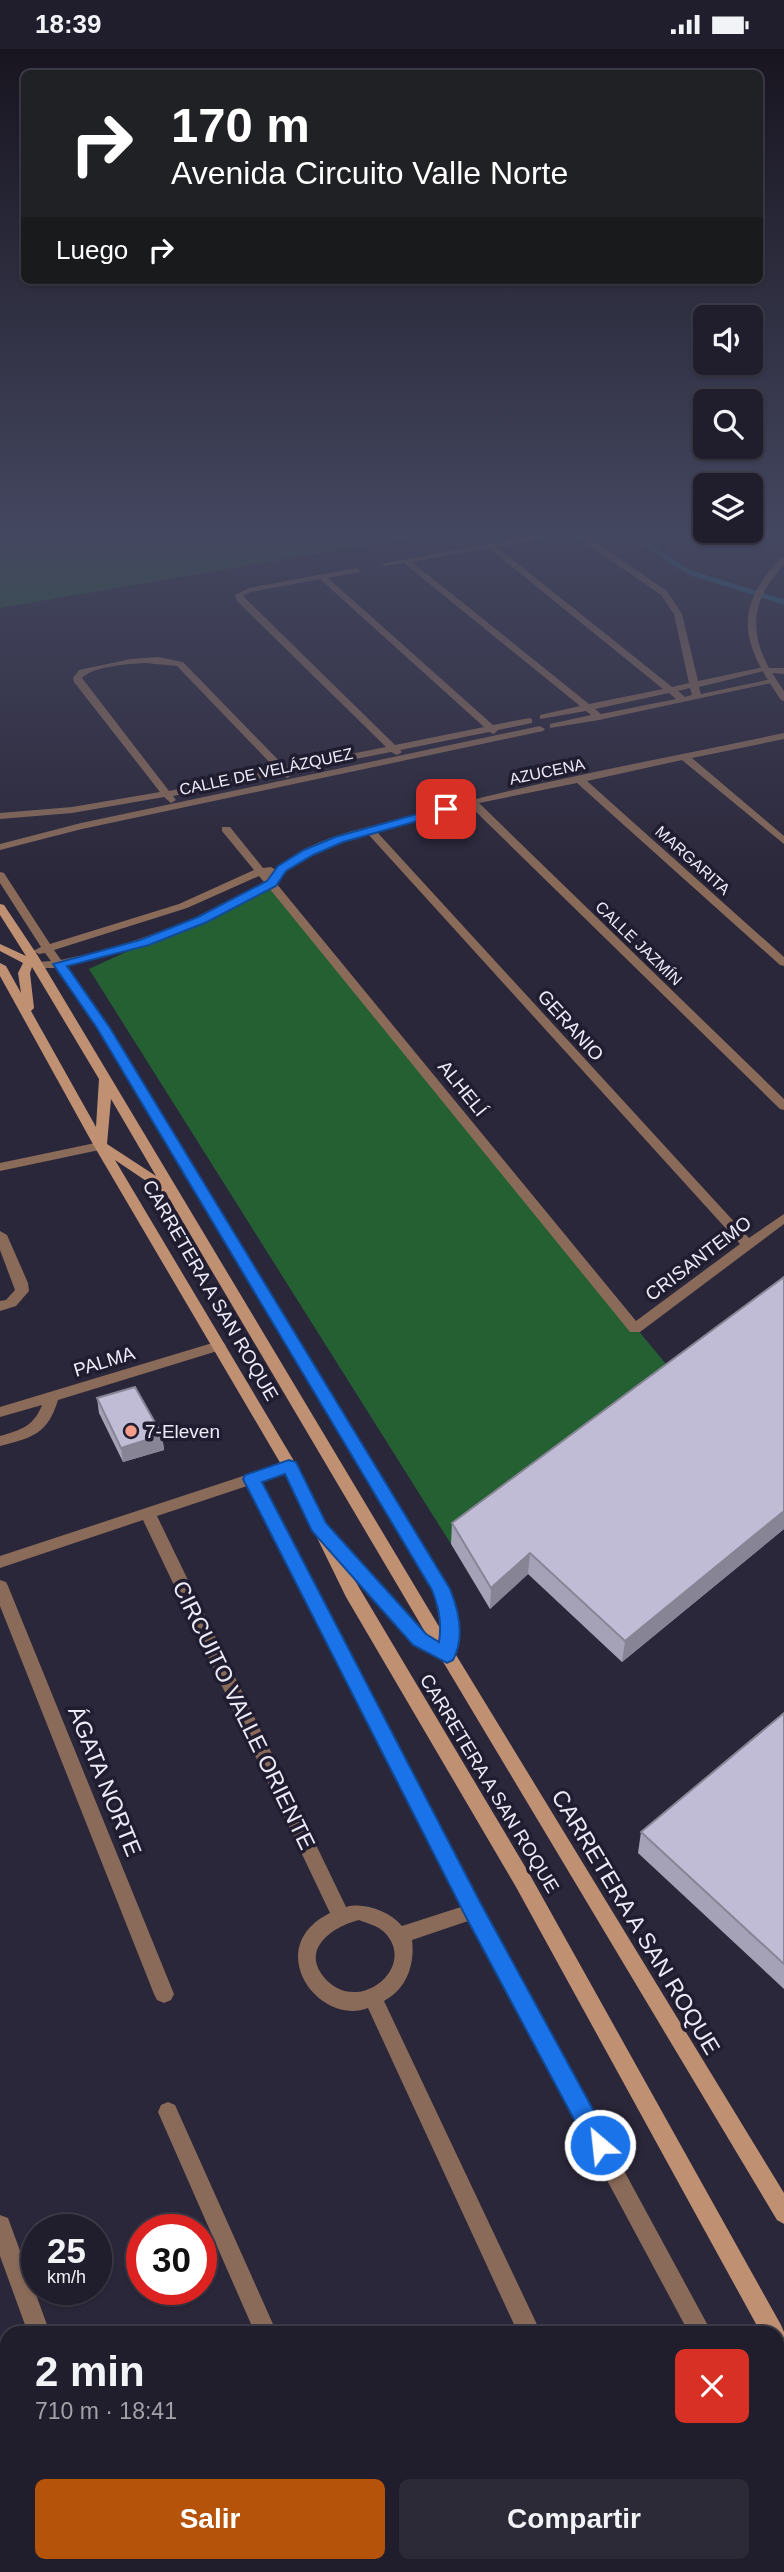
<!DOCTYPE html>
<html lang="es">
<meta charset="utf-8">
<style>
:root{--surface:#201d2c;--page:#2d2a38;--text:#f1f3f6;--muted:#a2a2a9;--line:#3d3b48;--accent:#b45309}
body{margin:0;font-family:Helvetica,sans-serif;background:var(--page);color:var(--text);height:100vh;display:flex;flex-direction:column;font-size:26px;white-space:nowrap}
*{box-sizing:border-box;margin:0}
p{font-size:23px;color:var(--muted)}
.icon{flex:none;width:38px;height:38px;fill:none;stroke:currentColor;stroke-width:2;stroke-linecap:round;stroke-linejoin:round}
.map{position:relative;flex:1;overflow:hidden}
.details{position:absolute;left:0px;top:2277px;width:784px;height:247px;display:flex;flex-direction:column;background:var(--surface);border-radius:21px 21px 0 0;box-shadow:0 2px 5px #0004,0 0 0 2px var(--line)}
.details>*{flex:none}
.guide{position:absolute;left:21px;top:21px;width:742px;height:214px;border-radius:10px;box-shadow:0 2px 5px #0004,0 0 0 2px var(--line);background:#202124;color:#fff;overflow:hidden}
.fabs{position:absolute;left:693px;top:256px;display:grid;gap:14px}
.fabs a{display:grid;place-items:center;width:70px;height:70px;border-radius:10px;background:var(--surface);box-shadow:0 2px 5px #0004,0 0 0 2px var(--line);font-size:35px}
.speed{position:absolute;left:21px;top:2165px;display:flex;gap:14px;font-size:35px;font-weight:700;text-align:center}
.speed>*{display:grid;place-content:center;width:91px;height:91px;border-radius:50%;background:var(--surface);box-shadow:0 2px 5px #0004,0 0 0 2px var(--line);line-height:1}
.speed small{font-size:18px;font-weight:400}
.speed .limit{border:10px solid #d22;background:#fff;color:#111}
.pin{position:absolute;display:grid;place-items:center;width:60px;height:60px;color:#fff;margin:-30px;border-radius:14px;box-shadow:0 4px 10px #0006}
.me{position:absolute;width:77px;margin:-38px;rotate:332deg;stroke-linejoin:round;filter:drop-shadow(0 0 5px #0008)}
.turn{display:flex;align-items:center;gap:24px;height:147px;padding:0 35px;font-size:32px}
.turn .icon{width:91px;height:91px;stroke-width:2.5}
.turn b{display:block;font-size:49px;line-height:60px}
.then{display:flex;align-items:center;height:66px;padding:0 35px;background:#0003;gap:14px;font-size:26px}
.round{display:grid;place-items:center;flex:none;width:74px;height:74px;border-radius:10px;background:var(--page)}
.head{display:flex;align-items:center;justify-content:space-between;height:119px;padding:0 35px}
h1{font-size:42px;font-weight:600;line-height:52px}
.primary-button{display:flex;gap:14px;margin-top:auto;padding:14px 35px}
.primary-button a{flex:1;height:80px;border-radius:10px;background:var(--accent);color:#fff;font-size:28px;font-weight:600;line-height:80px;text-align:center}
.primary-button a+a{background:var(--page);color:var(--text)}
.status{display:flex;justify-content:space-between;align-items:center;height:49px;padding:0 35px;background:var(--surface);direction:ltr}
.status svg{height:19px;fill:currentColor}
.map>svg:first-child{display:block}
.green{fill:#246032}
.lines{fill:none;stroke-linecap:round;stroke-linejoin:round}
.stream{stroke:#207089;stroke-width:5}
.canal{fill:#207089;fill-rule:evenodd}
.minor{fill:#8a6b59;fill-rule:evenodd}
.tertiary{fill:#8a6b59;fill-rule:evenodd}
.secondary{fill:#c09073;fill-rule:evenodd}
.wall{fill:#a5a2b7}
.shaded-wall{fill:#868495}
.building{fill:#c0bcd5;stroke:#868495;stroke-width:2}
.route{fill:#1a73e8;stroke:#114b97;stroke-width:2}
.poi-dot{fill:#f49e8a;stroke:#211d30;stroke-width:2.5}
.labels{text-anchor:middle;stroke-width:7;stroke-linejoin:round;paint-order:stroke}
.far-street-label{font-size:16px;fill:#edebf8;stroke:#211d30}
.street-label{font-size:19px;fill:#edebf8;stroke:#211d30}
.poi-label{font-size:19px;fill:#edebf8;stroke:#211d30;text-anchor:start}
.near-street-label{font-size:23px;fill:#edebf8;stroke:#211d30}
</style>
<div class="status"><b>18:39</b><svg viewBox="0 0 49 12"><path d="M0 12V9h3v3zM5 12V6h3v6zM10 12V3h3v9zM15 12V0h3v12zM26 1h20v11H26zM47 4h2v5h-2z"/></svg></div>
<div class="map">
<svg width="784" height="2523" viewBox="0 0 784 2523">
<rect width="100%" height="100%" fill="#2b273a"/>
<path class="green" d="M0,484H437L0,559Z
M269,837L676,1327L451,1495L89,920Z"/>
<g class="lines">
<path class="stream" d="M646,484L641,491L688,523L784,553"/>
<path class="canal" d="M0,2401L7,2404V2466L0,2464Z
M11,2516H59L61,2523H13Z"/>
<path class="minor" d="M546,484L585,486L667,542L682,565L698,632L764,618L768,621L699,638L701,645L772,630L776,633L599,671L550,679V675L591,666L586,662L540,670V666L580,657L404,514L385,517L381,515ZM562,486L580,490L661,546L674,565L689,634L672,638L497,498ZM489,499L663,640L589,655L412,513ZM690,639L692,646L685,648L678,642ZM669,644L676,650L601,665L595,660Z
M356,519L360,521L359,523L328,529L493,676L529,669L532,670V674L498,681L494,685L489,683L400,701L402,703L397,706L391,703L290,723L292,726L287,729L281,725L173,747L176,751L171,754L164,748L72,764L0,770V764L72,758L160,743L74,633L73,629L79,621L131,610L158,608L183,613L285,718L386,698L237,552L235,546L249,539ZM320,530L484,678L395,696L243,547L251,543ZM145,614L177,617L276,720L169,742L82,629C93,617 129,615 145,614Z
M540,677L545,680L543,682L82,780L0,801V795L81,774Z
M784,684V690L692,709L784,787V795L682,711L587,732L784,908V917L780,916L577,734L479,754L784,1050V1061L780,1060L470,757L377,783L749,1189L784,1165V1175L640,1283H630L269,839L206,873L122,903L66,917L110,979L449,1540L457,1573L455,1606L453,1611L447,1613L441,1611L439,1606L440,1573L433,1541L98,979L55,919H37L31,916L37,913L51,912L45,904L39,905L33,902L41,898L0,834V823L4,824L50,895L179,855L254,821L222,782V778H230L263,819L271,818L276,821C306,790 358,781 398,770C525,735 655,711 784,684ZM368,785L740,1195L636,1272L276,834C298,806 335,794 368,785ZM259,827L264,833L198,869L114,899L61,911L54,901L187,859Z
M100,1093L106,1097L104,1100L0,1122V1114Z
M0,1182L7,1186L28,1234L29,1242L16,1257L0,1262V1252L6,1251L15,1241L0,1201Z
M219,1292L224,1294L226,1297L224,1300L58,1351C47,1386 33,1388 0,1397V1387C21,1381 34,1377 42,1356L0,1368V1358Z
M289,1412L294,1413L297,1417L294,1421L260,1432L480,1856L712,2284H689L468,1872L412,1891C415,1915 407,1940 384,1952L541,2284H518L368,1959C318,1978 261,1898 330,1864L143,1471L0,1519V1507ZM247,1437L461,1858L402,1877C389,1862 364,1853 346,1858L157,1467ZM359,1871C367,1874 377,1877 383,1882C421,1917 356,1970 323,1927C301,1899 334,1877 359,1871Z
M0,1531L6,1533L8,1537L174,1945L171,1951L164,1954L157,1951L154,1945L0,1557Z
M168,2053L175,2056L277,2284H255L158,2063L161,2056Z
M0,2166L8,2169L50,2284H28L0,2207Z
M777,2412L784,2415V2449L777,2446Z
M784,2497V2521L737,2523L740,2516H777V2499Z
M112,2516H136L139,2523H115Z
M357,2516H381L384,2523H360Z
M628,2516H652L655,2523H631Z"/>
<path class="tertiary" d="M781,509H784V516C754,547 747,579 769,619H784V625L772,624L784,642V652L781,651C744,597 730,562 781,509Z"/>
<path class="secondary" d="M0,855L4,856L38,907L453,1601L784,2144V2175L777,2171L442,1611L413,1596L351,1525L530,1826L781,2276L784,2283V2314L777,2311V2284H761L516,1838L346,1548L282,1417L94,1097L0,927V914L6,917L21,944L18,924L23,914L0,902V895L26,907L0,866ZM32,918L99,1030L96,1078L31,962L34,959L30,924ZM111,1050L156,1127L107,1095ZM115,1111L167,1146L428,1588L335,1486L330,1485L297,1417Z"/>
</g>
<path class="wall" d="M784,1228V1480L622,1613L528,1525L490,1560L451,1495L452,1474Z
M97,1349L162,1386L164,1401L123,1413L99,1364Z
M784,1664V1940L638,1804L641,1783Z"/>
<path class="shaded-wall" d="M162,1386L164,1401L123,1413L121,1399Z
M784,1462V1480L622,1613L625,1592Z
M530,1504L528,1525L490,1560L491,1539Z"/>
<path class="building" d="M784,1228V1462L625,1592L530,1504L491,1539L452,1474Z
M135,1338L162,1386L121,1399L97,1349Z
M784,1664V1915L641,1783Z"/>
<linearGradient id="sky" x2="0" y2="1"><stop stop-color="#181520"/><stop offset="0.58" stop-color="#444760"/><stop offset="1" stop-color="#444760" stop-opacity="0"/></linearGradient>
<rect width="784" height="838" fill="url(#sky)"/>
<path class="route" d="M446,757L452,760L450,763L343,793L313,806L286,822L276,837L207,873L149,896L67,917L110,979L450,1540C459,1562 465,1589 453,1611L447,1614L413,1596L312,1482L285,1425L262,1433L481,1855L608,2088L612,2096L608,2104L600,2108L592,2104L466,1868L243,1430L245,1426L289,1411L296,1413L326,1474L426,1585L439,1593C442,1574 439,1559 432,1541L97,979L53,915L140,891L198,868L267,832L278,817L304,801L335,788Z"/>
<circle class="poi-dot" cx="131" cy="1382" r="7"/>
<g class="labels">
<g class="far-street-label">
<text transform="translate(266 722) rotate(-12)" y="6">CALLE DE VELÁZQUEZ</text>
<text transform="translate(547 722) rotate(-12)" y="6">AZUCENA</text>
<text transform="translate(693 811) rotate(42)" y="6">MARGARITA</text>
<text transform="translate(639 894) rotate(44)" y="6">CALLE JAZMÍN</text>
</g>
<g class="street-label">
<text transform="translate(571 976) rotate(48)" y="7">GERANIO</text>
<text transform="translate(463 1039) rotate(51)" y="7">ALHELÍ</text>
<text transform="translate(698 1209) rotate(-37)" y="7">CRISANTEMO</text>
<text transform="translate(211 1241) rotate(60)" y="7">CARRETERA A SAN ROQUE</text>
<text transform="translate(104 1312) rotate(-17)" y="7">PALMA</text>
<text transform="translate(490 1734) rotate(59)" y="7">CARRETERA A SAN ROQUE</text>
</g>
<g class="poi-label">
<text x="145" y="1389">7-Eleven</text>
</g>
<g class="near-street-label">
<text transform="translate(244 1666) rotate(64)" y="8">CIRCUITO VALLE ORIENTE</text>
<text transform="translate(105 1732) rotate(68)" y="8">ÁGATA NORTE</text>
<text transform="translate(636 1873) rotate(59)" y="8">CARRETERA A SAN ROQUE</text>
</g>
</g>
</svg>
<div class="fabs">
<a><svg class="icon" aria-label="sound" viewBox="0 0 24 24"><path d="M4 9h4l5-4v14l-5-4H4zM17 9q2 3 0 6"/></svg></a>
<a><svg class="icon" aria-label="search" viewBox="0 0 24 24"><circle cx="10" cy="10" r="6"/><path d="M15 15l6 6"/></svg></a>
<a><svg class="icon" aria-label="layers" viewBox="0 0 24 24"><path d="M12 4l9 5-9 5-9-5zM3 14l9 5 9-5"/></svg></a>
</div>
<div class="speed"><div>25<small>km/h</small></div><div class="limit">30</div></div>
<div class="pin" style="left:446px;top:760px;background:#d93025"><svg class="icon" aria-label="arrive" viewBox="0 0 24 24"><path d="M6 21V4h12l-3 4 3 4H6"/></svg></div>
<svg class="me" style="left:600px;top:2096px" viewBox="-20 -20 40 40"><circle r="17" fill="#1a73e8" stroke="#fff" stroke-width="3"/><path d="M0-11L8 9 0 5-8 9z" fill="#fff"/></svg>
<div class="guide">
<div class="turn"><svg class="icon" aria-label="right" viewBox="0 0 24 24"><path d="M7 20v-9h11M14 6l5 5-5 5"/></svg><div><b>170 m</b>Avenida Circuito Valle Norte</div></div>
<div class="then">Luego<svg class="icon" aria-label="right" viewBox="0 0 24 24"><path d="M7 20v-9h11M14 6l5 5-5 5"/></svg></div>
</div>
<section class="details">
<div class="head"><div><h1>2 min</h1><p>710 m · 18:41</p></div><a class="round" style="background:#d93025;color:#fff"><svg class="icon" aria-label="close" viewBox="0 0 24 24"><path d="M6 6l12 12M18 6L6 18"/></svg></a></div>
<div class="primary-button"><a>Salir</a><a>Compartir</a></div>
</section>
</div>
